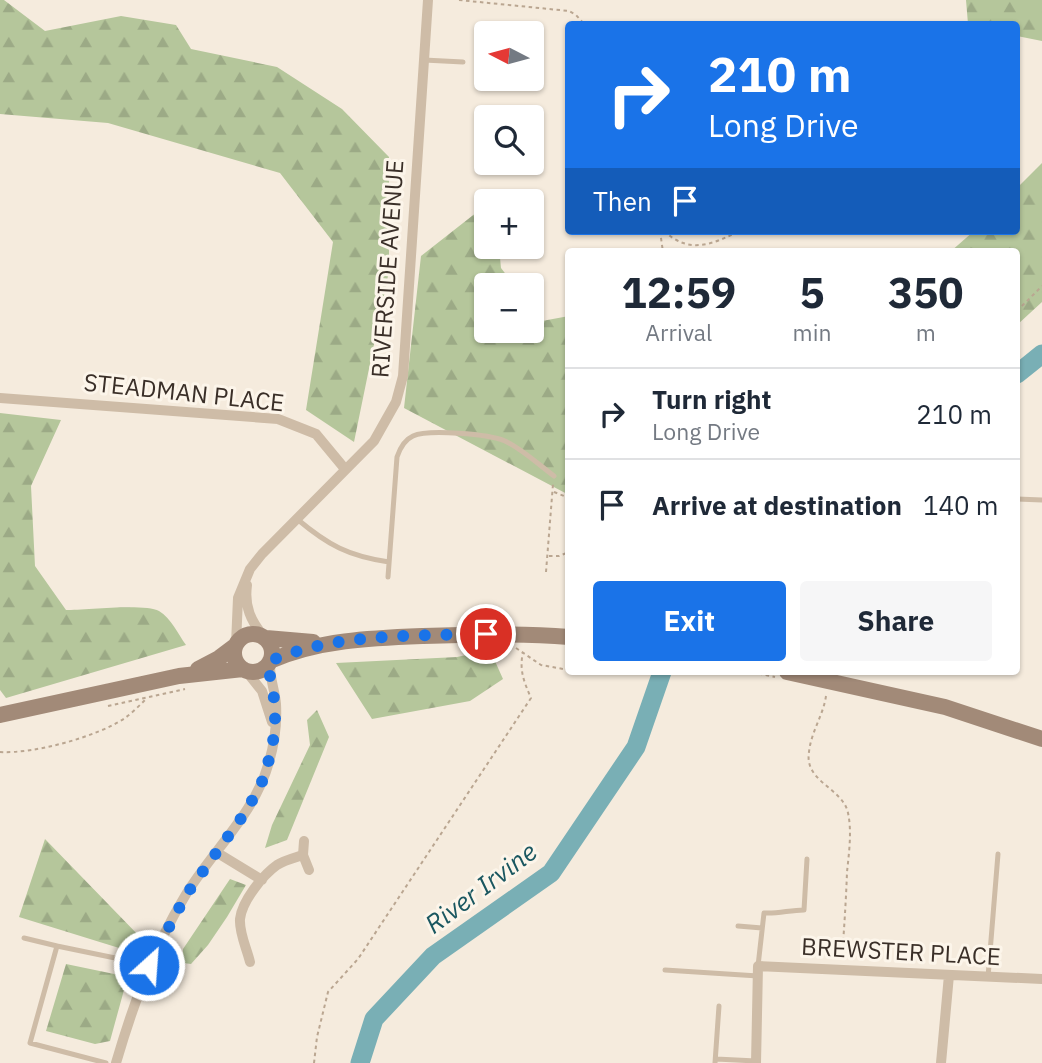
<!DOCTYPE html>
<meta charset="utf-8">
<style>
:root{--surface:#fff;--page:#f6f6f7;--text:#1f2937;--muted:#747a83;--line:#e0e1e3;--accent:#1a73e8}
body{margin:0;font-family:"IBM Plex Sans",sans-serif;background:var(--page);color:var(--text);height:100vh;display:flex;flex-direction:column;font-size:26px;white-space:nowrap}
*{box-sizing:border-box;margin:0}
p{font-size:23px;color:var(--muted)}
.icon{flex:none;width:38px;height:38px;fill:none;stroke:currentColor;stroke-width:2;stroke-linecap:round;stroke-linejoin:round}
.map{position:relative;flex:1;overflow:hidden}
.details{position:absolute;left:565px;top:248px;width:455px;height:427px;display:flex;flex-direction:column;background:var(--surface);border-radius:7px;box-shadow:0 2px 5px #0004}
.details>*{flex:none}
.hud{position:absolute;left:565px;top:21px;width:455px;height:214px;border-radius:7px;box-shadow:0 2px 5px #0004;background:#1a73e8;color:#fff;overflow:hidden}
.needle{width:46px;rotate:276deg}
.controls{position:absolute;left:474px;top:21px;display:grid;gap:14px}
.controls a{display:grid;place-items:center;width:70px;height:70px;border-radius:7px;background:var(--surface);box-shadow:0 2px 5px #0004;font-size:35px}
.pin{position:absolute;display:grid;place-items:center;width:60px;height:60px;color:#fff;margin:-30px;border:4px solid #fff;border-radius:50%;box-shadow:0 2px 7px #0007}
.me{position:absolute;width:77px;margin:-38px;rotate:26deg;stroke-linejoin:round;filter:drop-shadow(0 0 5px #0008)}
.turn{display:flex;align-items:center;gap:24px;height:147px;padding:0 28px;font-size:32px}
.turn .icon{width:91px;height:91px;stroke-width:2.5}
.turn b{display:block;font-size:49px;line-height:60px}
.then{display:flex;align-items:center;height:66px;padding:0 28px;background:#0003;gap:14px;font-size:26px}
.eta{display:flex;justify-content:space-evenly;align-items:center;height:119px;text-align:center}
.eta b{font-size:42px;font-weight:700;line-height:49px}
.primary-button{display:flex;gap:14px;margin-top:auto;padding:14px 28px}
.primary-button a{flex:1;height:80px;border-radius:7px;background:var(--accent);color:#fff;font-size:28px;font-weight:700;line-height:80px;text-align:center}
.primary-button a+a{background:var(--page);color:var(--text)}
ul{padding:0;list-style:none}
li{display:flex;align-items:center;gap:21px;height:91px;padding:0 28px;border-top:2px solid var(--line)}
li div{flex:1}
li b{display:block;font-size:26px}
li em{font-style:normal}
.map>svg:first-child{display:block}
.forest{fill:url(#forest-firs)}
.lines{fill:none;stroke-linecap:round;stroke-linejoin:round}
.river{stroke:#79afb5;stroke-width:19}
.path{stroke:#baa691;stroke-width:2;stroke-dasharray:3.5 3.5;stroke-linecap:butt}
.service{stroke:#cebca7;stroke-width:5}
.minor{stroke:#cebca7;stroke-width:10}
.secondary{stroke:#a28a78;stroke-width:16}
.route{stroke:#1a73e8;stroke-width:12;stroke-dasharray:0 21.6}
.labels{text-anchor:middle;stroke-width:6;stroke-linejoin:round;paint-order:stroke}
.street-label{font-size:24px;fill:#3a2f28;stroke:#fcf5ea}
.water-label{font-size:26px;font-style:italic;fill:#1a5760;stroke:#fcf5ea}
</style>
<div class="map">
<svg width="1042" height="1063" viewBox="0 0 1042 1063">
<defs>
<pattern id="forest-firs" width="22" height="20" patternUnits="userSpaceOnUse" patternTransform="scale(1.75)"><rect width="22" height="20" fill="#b5c69b"/><path d="M5 1l3.5 6h-7zM16 11l3.5 6h-7z" fill="#9caa86"/></pattern>
</defs>
<rect width="100%" height="100%" fill="#f5ebdd"/>
<path class="forest" d="M0,0H4L45,31L121,16L176,25L191,49L277,67L342,109L389,157V271L354,442L306,410L333,242L280,173L108,123L0,114Z
M966,0H1042V41L1017,36V24H968Z
M1042,163V302L1017,325V252H950L974,231H1017V188Z
M486,205V247H499L501,268L514,285H486V331H532V308L542,321L569,316V495L404,408L421,256Z
M0,413L61,420L31,486L35,566L66,610C84,610 145,603 159,611C171,618 178,634 186,645L6,698L0,690Z
M490,650L503,679L470,701L372,719L336,663L457,657Z
M317,710L329,737L287,840L265,848L272,825L310,745L307,720Z
M45,839L142,939L132,952L19,917Z
M230,879L246,885L227,917L208,945L191,964L183,963V949Z
M66,964L119,975L124,990L110,1041L95,1044L46,1031Z"/>
<g class="lines">
<path class="river" d="M1017,374L1042,354
M360,1063L374,1019L433,956L551,873L636,747L662,672"/>
<path class="path" d="M459,0L569,11L576,15L584,24
M660,231L663,252
M664,231C690,255 712,244 740,231
M1017,311L1042,286
M554,492L569,498
M549,556H559L569,552
M546,572L553,484
M516,648L541,665L569,670
M752,672L775,677
M826,696C823,716 811,732 809,752C804,782 843,788 848,813C852,831 849,853 847,872C846,901 844,930 842,958
M108,706L185,689
M0,752C33,754 97,737 125,718C132,713 139,706 145,700
M314,1063L317,1037L328,992L358,959L531,698C524,682 519,670 523,652"/>
<path class="service" d="M424,60L463,62
M1017,499L1042,500
M297,519C328,545 348,556 389,562
M388,577L397,457C400,448 404,440 413,436C428,429 489,434 505,441C522,449 538,464 554,476
M738,926L762,928
M24,938L57,946
M758,966L764,913C778,914 790,910 804,910L807,859
M665,970L758,976
M988,977L998,854
M716,1059L756,1061
M106,1063L30,1043L57,946L149,965
M715,1063L719,1006"/>
<path class="minor" d="M0,398L278,419L316,434L345,469
M247,585C244,607 251,621 264,637
M236,644L238,598L250,569L262,554L374,441L396,402L403,376L428,0
M246,671L262,691L272,722
M304,841L303,855L309,870
M216,852L262,880
M250,962C247,949 239,933 240,919C242,901 263,875 277,865C285,860 294,858 303,855
M116,1063C133,1005 153,949 185,896C212,851 255,814 269,762C274,745 277,722 276,704C275,690 269,677 270,662
M756,1063L758,966L1042,979
M941,1063L949,975"/>
<path class="secondary" d="M234 653a19 19 0 1 1 38 0a19 19 0 1 1-38 0Z
M266,638L313,642
M270,661C318,640 372,638 423,636C472,634 520,633 569,637
M198,669L219,658L235,646
M787,672L945,707L1042,739
M0,715L179,676L243,669"/>
</g>
<g class="lines">
<path class="route" d="M149,965L186,895L247,810L265,776L273,742L276,707L270,680V661C334,633 417,636 486,634"/>
</g>
<g class="labels">
<g class="street-label">
<text transform="translate(388 269) rotate(-86)" y="8">RIVERSIDE AVENUE</text>
<text transform="translate(184 393) rotate(6)" y="8">STEADMAN PLACE</text>
<text transform="translate(901 952) rotate(3)" y="8">BREWSTER PLACE</text>
</g>
<g class="water-label">
<text transform="translate(481 888) rotate(-37)" y="9">River Irvine</text>
</g>
</g>
</svg>
<div class="controls">
<a><svg class="needle" viewBox="-14 -14 28 28"><path d="M0-13l5 13h-10z" fill="#e53935"/><path d="M0 13l5-13h-10z" fill="#747a83"/></svg></a>
<a><svg class="icon" aria-label="search" viewBox="0 0 24 24"><circle cx="10" cy="10" r="6"/><path d="M15 15l6 6"/></svg></a>
<a>+</a>
<a>−</a>
</div>
<div class="pin" style="left:486px;top:634px;background:#d93025"><svg class="icon" aria-label="arrive" viewBox="0 0 24 24"><path d="M6 21V4h12l-3 4 3 4H6"/></svg></div>
<svg class="me" style="left:149px;top:965px" viewBox="-20 -20 40 40"><circle r="17" fill="#1a73e8" stroke="#fff" stroke-width="3"/><path d="M0-11L8 9 0 5-8 9z" fill="#fff"/></svg>
<div class="hud">
<div class="turn"><svg class="icon" aria-label="right" viewBox="0 0 24 24"><path d="M7 20v-9h11M14 6l5 5-5 5"/></svg><div><b>210 m</b>Long Drive</div></div>
<div class="then">Then<svg class="icon" aria-label="arrive" viewBox="0 0 24 24"><path d="M6 21V4h12l-3 4 3 4H6"/></svg></div>
</div>
<section class="details">
<div class="eta">
<div><b>12:59</b><p>Arrival</p></div>
<div><b>5</b><p>min</p></div>
<div><b>350</b><p>m</p></div>
</div>
<ul>
<li><svg class="icon" aria-label="right" viewBox="0 0 24 24"><path d="M7 20v-9h11M14 6l5 5-5 5"/></svg><div><b>Turn right</b><p>Long Drive</p></div><em>210 m</em></li>
<li><svg class="icon" aria-label="arrive" viewBox="0 0 24 24"><path d="M6 21V4h12l-3 4 3 4H6"/></svg><div><b>Arrive at destination</b></div><em>140 m</em></li>
</ul>
<div class="primary-button"><a>Exit</a><a>Share</a></div>
</section>
</div>
